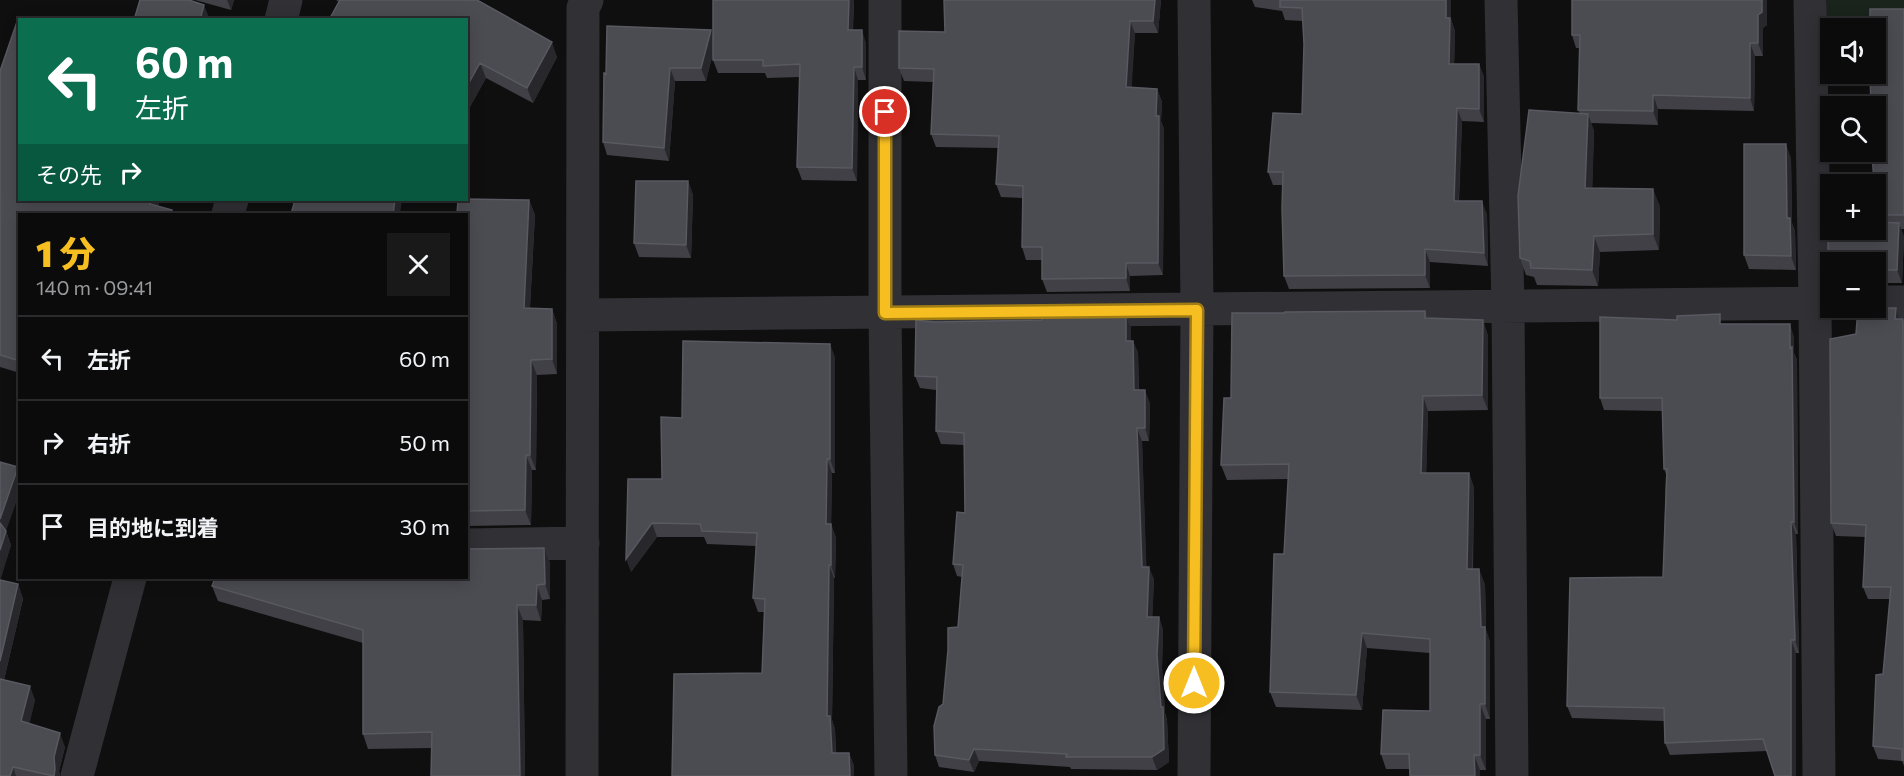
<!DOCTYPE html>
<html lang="ja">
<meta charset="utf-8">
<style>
:root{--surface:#0b0b0c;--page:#19191a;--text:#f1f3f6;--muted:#9a9b9d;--line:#2b2b2d;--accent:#f6be21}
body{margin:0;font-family:Commissioner,"Noto Sans JP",sans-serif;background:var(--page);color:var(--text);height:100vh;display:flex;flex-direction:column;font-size:22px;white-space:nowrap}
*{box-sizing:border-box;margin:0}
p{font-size:20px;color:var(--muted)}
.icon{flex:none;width:33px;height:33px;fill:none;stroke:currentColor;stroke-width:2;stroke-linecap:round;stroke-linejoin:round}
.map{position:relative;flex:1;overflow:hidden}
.details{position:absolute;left:18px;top:213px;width:450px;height:366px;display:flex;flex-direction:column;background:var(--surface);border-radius:0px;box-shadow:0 3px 15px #0003,0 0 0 2px var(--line)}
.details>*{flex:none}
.banner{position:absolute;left:18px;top:18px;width:450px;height:183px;border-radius:0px;box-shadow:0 3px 15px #0003,0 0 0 2px var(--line);background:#0b6e4f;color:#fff;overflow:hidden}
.fabs{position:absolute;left:1820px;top:18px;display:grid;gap:12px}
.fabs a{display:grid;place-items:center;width:66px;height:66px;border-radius:0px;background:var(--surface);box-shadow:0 3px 15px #0003,0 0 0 2px var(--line);font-size:30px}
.pin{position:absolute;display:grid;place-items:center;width:51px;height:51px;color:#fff;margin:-26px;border:3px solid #fff;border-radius:50%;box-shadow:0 2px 6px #0007}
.me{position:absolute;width:66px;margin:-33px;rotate:0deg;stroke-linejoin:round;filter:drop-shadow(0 0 4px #0008)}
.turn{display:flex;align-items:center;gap:21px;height:126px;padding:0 18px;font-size:27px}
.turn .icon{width:78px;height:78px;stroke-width:2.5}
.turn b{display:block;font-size:42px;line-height:51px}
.then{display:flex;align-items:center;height:57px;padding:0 18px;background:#0003;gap:12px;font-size:22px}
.round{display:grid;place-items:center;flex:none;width:63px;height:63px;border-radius:0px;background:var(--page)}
.headline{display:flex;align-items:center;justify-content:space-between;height:102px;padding:0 18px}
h1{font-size:36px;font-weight:800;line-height:45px;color:var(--accent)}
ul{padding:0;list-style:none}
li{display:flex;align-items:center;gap:18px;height:84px;padding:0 18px;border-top:2px solid var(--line)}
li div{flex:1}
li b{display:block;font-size:22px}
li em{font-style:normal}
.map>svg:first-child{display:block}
.green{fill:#1b231d}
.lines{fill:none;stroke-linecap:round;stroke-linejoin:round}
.minor{stroke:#303035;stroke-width:33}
.wall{fill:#404046}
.shaded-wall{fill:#28282c}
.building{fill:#4b4b52;stroke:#585961;stroke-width:1.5}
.route-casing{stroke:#a07c15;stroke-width:15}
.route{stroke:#f6be21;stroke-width:10}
</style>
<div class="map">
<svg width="1904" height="776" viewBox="0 0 1904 776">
<rect width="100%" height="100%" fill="#0f0f10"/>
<path class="green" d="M1827,0H1904V18L1826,17Z"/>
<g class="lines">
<path class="minor" d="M885,0V313L891,776
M1501,0L1508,307L1512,776
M1810,0L1815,303L1819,776
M281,20L286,0
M228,214L232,200
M1875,302H1904
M583,315L1830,303
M466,545L583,543
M77,776L130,578
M582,776L583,8L587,0
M1194,776L1197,310L1194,0"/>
</g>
<path class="wall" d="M195,0H234L231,10Z
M336,0H477L557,57L533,103L486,78L466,114V20L339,2Z
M713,0H854L853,30L866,43V80H858L857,181L802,180L797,167L800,77L767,78L765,73H718L713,60V52L706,81H675L669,161L607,155L603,142L606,74L711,30L713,36Z
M1161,0L1158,33H1135L1131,87L1157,89L1162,102L1161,121L1164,129L1163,275L1130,276V291L1047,292L1042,279V260H1026L1022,247L1023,198L1001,197L996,184L998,148L936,147L931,134L933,82L904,81L899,68L945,32Z
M1252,0H1451V19L1455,31L1454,64H1479L1484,77V122L1462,121L1459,201L1487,214L1488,266L1430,262V288L1289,289L1284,276L1283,185H1273L1268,172L1302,114L1304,44L1303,21L1285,20L1282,11L1255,7Z
M1904,9V229H1901L1904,237L1902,283H1875V262H1830L1828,257L1877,222L1875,217V184Z
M1767,25L1763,28V56H1755L1754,111L1658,109V125L1591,123L1594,131L1592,189L1660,206L1659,250L1600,252L1598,286L1537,285L1534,277L1526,275L1520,258L1580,114L1578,110L1580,48H1576L1572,35Z
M0,71L20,200H160L158,206L172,210L173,214H20V373L0,367Z
M1791,158L1792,223L1795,231L1796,270L1749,269L1744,255Z
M688,181L693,195L691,258L639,257L634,243Z
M529,200L535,215L530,308L552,309L557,324V374L537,375L536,470H532L531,525L466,526V214Z
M1425,311L1427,318L1483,320L1488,336V410L1428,411L1426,473H1469L1474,488L1473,569L1485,584L1486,630L1490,642V719H1486V770H1480V776H1410V769H1386L1381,754L1430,711V653L1367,648L1362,710L1276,707L1270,692L1284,554L1288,479L1227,480L1221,465L1231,398L1285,313Z
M1126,316L1131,328V341H1133L1138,353L1139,390L1150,403L1149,441H1142L1146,567L1154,579L1152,617H1159L1163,630L1162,667L1165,713L1167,720L1169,762L1157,770L1071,769L1070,767L979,761L974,772L939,767L935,755L958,627L962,577L957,576L953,564L965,513L964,445L941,444L936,431V390L920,388L915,376L934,322L1042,320Z
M1900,319L1904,321V766L1902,761L1878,759L1873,746L1883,674L1890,599H1868L1863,587L1865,537L1836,536L1831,523Z
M1723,324L1794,337V353L1797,360L1798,534H1796L1799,653H1796L1767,751L1670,755L1665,743L1664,721L1572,718L1567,706L1663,577L1666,474L1664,469L1662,411L1604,410L1600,398Z
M835,357V473H832L831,524L836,538L835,578H834L832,720L835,729L836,753H849L854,766V776L762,673L764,612H758L753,598L756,546L707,544L704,537H657L631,572L682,418Z
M0,462L6,531L11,545L0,580L18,584L23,599L4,680L35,700L29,723L65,747L59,771L60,776H0Z
M544,548L550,563V599L542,600L541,621L523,620L525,776H431L432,748L368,749L363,734V643L218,601L212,586Z"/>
<path class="shaded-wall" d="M227,0H234L231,10Z
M849,0H854L852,43L848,30Z
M1155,0H1161L1158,33L1153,21Z
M1446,0H1451V19L1455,31L1454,77L1449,64L1446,18Z
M1762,0H1767V25L1763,28V56L1758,43V15Z
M204,5L210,20H200Z
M1130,21L1135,33L1131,100L1126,87Z
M711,30L716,43L706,81L701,68Z
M862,30L866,43V80L862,67Z
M552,42L557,57L533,103L527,88Z
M1750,43L1755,56L1754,111L1750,98Z
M480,63L486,78L466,114V88Z
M1479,64L1484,77V122L1479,109Z
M854,67L858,80L857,181L852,168Z
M670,68L675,81L669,161L664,148Z
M1157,89L1162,102L1161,121L1164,129L1163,275L1158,263L1156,116Z
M1653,95L1658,109V125L1653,111Z
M1457,108L1462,121L1458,214L1454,201Z
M1588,114L1594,131L1592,205L1585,188Z
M1786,144L1791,158L1792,223L1795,231L1796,270L1791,256L1787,218Z
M688,181L693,195L691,258L686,245Z
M1653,189L1660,206L1659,250L1653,234Z
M151,200H160L156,214L150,204Z
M395,200H402L400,214H393Z
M529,200L535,215L529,324L524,308Z
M1482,201L1487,214L1488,266L1484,253Z
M1899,223L1904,237L1902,283L1897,270Z
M1594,236L1600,252L1598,286L1592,270Z
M1425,249L1430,262V288L1425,275Z
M1126,263L1130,276V291L1126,278Z
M1896,308L1900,321L1895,319Z
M552,309L557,324V374L552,359Z
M1126,316L1131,328V353L1126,341Z
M1483,320L1488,336V410L1482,395Z
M1790,324L1794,337V353L1797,360L1798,534L1794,522Z
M1133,341L1138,353L1139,403L1134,390Z
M830,344L835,357V473L830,459Z
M531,360L537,375L536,470L530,455Z
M1145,390L1150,403L1149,441L1145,428Z
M1423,396L1428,411L1426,488L1421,473Z
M1137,428L1142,441L1147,579L1142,567Z
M526,455L532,470L531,525L525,510Z
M827,459L832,473L831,535V524L836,538L835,578L831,565L826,524Z
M18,467L20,472V492L6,531L11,545L0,581V519Z
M1469,473L1474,488L1472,584L1467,569Z
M1791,522L1796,534L1799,653L1795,640Z
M652,523L657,537L631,572L626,559Z
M544,548L550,563V599L545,584Z
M829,565L834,578L832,720L835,729L836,766L832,753L827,716Z
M1149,567L1154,579L1152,629L1147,617Z
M1479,569L1485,584L1486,630L1490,642V719L1485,704L1481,627Z
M18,584L23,599L1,693L0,689V661Z
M537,585L542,600L541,621L536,605Z
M517,605L523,620L525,776H520Z
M1159,617L1163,630L1162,667L1165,713L1167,720L1169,762L1157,770L1152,757L1161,707L1157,655Z
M1362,633L1367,648L1362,710L1356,695Z
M1791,640L1796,653V776H1791Z
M30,686L35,700L27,735L21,721Z
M1480,704L1486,719V770L1480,755Z
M60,733L65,747L59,771L60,776H54V757Z
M974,749L979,761L974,772L969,760Z
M849,753L854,766V776H850Z
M1474,755L1480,770V776H1475Z
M13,767L16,776H10Z"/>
<path class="building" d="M140,0H189L204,5L200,20H134Z
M340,0H477L552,42L527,88L480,63L466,88V20H329Z
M713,0H849L848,30H862V67H854L852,168L797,167L800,64L763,66V60H713Z
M944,0H1155L1153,21H1130L1126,87L1157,89L1156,116H1159L1158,263H1126V278L1042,279V247H1022L1023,186L996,184L999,136L931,134L934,69L899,68V31L945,32Z
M1280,0H1446V18H1450L1449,64H1479V109L1457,108L1454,201H1482L1484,253L1425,249V275L1284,276L1282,208L1283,172H1268L1273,113L1302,114L1304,44L1302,8L1280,7Z
M1572,0H1762V12L1758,15V43H1750V98L1653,95V111L1578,110L1580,35H1572Z
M1870,9H1904V215H1875V184H1874L1872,152H1875V106H1871L1870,74H1875V28H1870Z
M17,22L20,23V200H151L150,204L172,210L170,214H20V361L0,355V71Z
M607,26L711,30L701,68H670L664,148L603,142L604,73L606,74Z
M1529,110L1588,114L1585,188L1653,189V234L1594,236L1592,270L1531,268L1530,261L1520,258L1518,196Z
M1744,144H1786L1787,218H1790L1791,256L1744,255Z
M636,181H688L686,245L634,243Z
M466,199L529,200L524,308L552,309V359L531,360L530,455H526L525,510L466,511V214H457L458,200H466Z
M295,200H395L393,214H291Z
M1828,220H1830V230H1875V222L1899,223L1897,270H1875V262H1836L1837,257H1828Z
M1858,308H1896L1895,319H1903L1904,760H1902V749L1873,746L1876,675L1883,674L1891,587H1863L1866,525L1831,523L1830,339L1856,334Z
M1425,311V318L1483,320L1482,395L1423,396L1421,473H1469L1467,569H1479L1481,627H1485V704H1480V755H1474L1475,776H1410L1409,754H1381L1383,710L1430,711V639L1362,633L1356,695L1270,692L1274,554H1284L1289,464L1221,465L1224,398H1231L1232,313H1285V312Z
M1720,314V324H1790V348L1792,347L1794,522H1791L1795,640H1791V776H1775L1763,739L1665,743L1664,708L1567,706L1570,578L1663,577L1667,469H1664L1662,398H1600V317L1677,320V316Z
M1126,316V341H1133L1134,390H1145V428H1137L1142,567H1149L1147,617H1159L1157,655L1161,707H1163L1164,749L1152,757H1066L1067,754L974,749L969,760L935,755L934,726L939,707L943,704L948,650V628L958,627L963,565L953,564L957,512L965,513L964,433L936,431L937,377L915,376L916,320L934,322L1042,320V317Z
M683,341L830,344V459H827L826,524H831V565H829L827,716H830L832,753H849L850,776H672L674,674L762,673L765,599L753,598L757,533L702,531L700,524L652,523L626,559L628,479H662L661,417L682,418Z
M0,462L18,467L0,519Z
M0,523L6,531L0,550Z
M544,548L545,584L537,585L536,605H517L520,776H431L432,732L363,734V630L212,586L215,578H466V549Z
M0,580L18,584L0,661Z
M0,679L30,686L21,721L60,733L54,757L55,769L54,776L13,767L10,776H0Z"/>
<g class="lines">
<g class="route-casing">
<path id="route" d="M885,112V313L1197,310L1194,683"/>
</g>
<use href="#route" class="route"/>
</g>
</svg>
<div class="fabs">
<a><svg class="icon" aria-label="sound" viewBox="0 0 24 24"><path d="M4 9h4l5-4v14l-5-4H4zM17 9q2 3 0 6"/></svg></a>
<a><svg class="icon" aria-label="search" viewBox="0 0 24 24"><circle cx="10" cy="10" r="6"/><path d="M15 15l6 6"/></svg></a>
<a>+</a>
<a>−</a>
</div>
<div class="pin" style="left:885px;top:112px;background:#d93025"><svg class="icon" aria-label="arrive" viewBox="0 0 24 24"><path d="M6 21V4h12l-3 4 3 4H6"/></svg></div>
<svg class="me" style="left:1194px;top:683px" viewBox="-20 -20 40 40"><circle r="17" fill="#f6be21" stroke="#fff" stroke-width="3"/><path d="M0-11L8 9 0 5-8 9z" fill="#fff"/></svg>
<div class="banner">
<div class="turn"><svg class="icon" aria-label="left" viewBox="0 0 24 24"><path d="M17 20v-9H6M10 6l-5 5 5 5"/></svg><div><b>60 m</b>左折</div></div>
<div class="then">その先<svg class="icon" aria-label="right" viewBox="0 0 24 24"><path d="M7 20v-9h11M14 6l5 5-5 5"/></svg></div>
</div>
<section class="details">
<div class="headline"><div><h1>1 分</h1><p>140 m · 09:41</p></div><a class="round"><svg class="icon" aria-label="close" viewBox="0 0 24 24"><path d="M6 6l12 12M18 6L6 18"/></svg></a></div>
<ul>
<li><svg class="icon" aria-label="left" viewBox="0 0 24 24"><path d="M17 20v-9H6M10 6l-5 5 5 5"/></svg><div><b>左折</b></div><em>60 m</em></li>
<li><svg class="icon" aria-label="right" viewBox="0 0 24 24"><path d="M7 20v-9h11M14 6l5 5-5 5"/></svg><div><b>右折</b></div><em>50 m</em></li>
<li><svg class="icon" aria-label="arrive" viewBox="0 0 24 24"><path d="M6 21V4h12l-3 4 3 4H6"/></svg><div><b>目的地に到着</b></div><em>30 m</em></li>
</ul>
</section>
</div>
